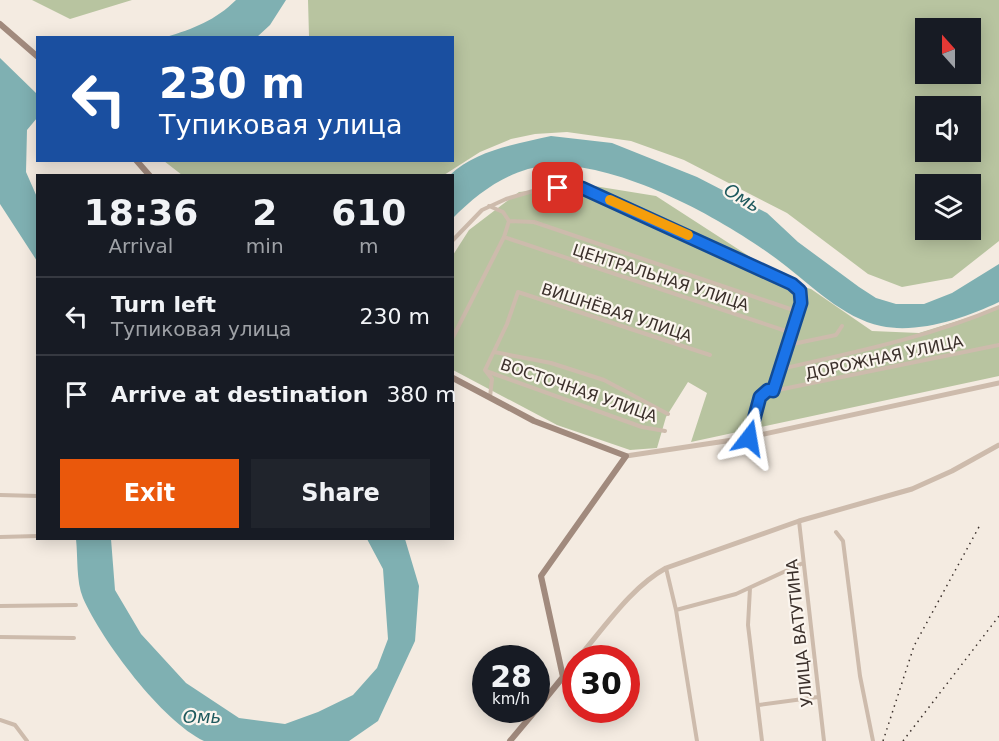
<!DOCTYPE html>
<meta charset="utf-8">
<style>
:root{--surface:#171b24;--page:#20242c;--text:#f1f3f6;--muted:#9ea1a6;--line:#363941;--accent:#ea580c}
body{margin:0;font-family:"DejaVu Sans",sans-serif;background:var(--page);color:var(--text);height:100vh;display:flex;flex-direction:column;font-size:22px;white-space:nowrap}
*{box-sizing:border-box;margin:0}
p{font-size:20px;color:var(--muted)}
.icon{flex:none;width:33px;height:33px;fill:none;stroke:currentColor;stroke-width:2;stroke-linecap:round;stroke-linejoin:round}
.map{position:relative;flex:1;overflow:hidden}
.panel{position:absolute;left:36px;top:174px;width:418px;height:366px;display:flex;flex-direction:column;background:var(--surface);border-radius:0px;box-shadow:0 3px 15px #0003}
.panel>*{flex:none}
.hud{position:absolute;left:36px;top:36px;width:418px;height:126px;border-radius:0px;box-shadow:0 3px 15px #0003;background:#1a4fa0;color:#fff;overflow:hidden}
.needle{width:39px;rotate:339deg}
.fabs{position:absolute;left:915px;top:18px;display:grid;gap:12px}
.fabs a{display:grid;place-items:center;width:66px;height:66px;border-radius:0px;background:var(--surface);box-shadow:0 3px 15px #0003;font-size:30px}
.speed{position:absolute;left:472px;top:645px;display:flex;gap:12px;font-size:30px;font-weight:700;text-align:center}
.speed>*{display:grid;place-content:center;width:78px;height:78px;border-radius:50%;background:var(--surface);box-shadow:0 3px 15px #0003;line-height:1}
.speed small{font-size:15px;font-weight:400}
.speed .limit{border:9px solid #d22;background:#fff;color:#111}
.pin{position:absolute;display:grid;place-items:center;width:51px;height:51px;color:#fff;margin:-26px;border-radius:12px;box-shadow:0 3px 9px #0006}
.me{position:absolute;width:66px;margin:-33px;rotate:14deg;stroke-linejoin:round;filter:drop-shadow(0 0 4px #0008)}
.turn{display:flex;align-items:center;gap:21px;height:126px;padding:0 24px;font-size:27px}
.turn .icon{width:78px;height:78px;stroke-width:2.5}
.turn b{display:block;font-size:42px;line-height:51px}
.eta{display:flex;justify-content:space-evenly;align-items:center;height:102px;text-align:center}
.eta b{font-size:36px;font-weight:800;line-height:42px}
.button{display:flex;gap:12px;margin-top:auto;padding:12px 24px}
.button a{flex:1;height:69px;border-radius:0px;background:var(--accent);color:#fff;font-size:24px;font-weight:800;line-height:69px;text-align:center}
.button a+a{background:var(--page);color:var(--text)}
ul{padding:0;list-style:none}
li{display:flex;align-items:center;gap:18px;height:78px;padding:0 24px;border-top:2px solid var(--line)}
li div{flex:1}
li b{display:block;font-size:22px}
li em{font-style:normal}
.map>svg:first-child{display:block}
.green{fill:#b8c4a0;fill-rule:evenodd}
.water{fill:#7fb0b2}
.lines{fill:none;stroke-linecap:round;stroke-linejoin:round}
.minor{stroke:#cdbbac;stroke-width:4}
.tertiary{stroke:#cdbbac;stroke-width:5}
.secondary{stroke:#a18a7d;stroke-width:6}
.rail{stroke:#3b302b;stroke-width:1.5;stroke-dasharray:1.5 4.5;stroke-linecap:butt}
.route-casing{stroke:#114b97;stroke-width:15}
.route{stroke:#1a73e8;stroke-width:10}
.slow{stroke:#f59e0b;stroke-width:10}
.labels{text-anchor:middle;stroke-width:4.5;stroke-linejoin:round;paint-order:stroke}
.street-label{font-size:16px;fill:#3b302b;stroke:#fbf5ee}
.water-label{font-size:18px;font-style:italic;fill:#1f5a5e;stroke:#fbf5ee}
</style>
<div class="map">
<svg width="999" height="741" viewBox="0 0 999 741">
<rect width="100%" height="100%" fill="#f4ebe1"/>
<path class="green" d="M32,0H132L70,19Z
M308,0H999V241L952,278L902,287L868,274L787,213L684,160L631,141L567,132L535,134L511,139L480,152L444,175H182L164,161L453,160V38L306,37L309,36ZM926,28H970V74H926ZM926,106H970V152H926ZM926,184H970V230H926Z
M588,185L656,196L792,284L811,289L872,331L919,333L999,308V376L691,442L707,393L688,382L666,417L657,448L630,450L557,425L453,370V255L469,230L519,192Z"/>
<path class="water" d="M236,0H286L270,25L257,37H166C193,29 216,20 236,0Z
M0,58L37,94V118L27,130L26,172L37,197V261L0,204Z
M551,136L612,143L697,177L767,213L798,242L859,287L876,298L896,304H924L952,293L999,264V302C966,318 918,334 881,326C843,318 811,285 782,263C726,220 601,149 528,169C498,178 475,196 453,218V176L450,175C476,150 517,144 551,136Z
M76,539H111L115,590L141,634L186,683L239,718L285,724L318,712L353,695L377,668L388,639L383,569L367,539H405L419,586L415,641L378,721L349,741H204C162,721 102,641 83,598C76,581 78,557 76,539Z"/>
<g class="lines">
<path class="minor" d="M489,206L503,212L509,221L504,237L792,333
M509,221L534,222L799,312
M453,240L482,210L506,199L533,191L582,188L792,284L800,291L801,303L773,391L768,390L760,397L749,437
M453,337L504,237
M788,345L836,335L842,326
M494,352L551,363L604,380L668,414
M781,369C855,352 929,337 999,307
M486,371L642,427L665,431
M773,391L999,345
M490,397L492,379L485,370L507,324L518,292L710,355
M0,495L38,496
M799,521L824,741
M836,532L843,541L860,676L873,741
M0,537L38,536
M666,568L676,610L697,741
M750,588L748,625L762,741
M0,606L76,605
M676,610L736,594L803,563
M0,637L74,638
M759,705L818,697
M0,720L15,725L27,741"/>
<path class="tertiary" d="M626,456L746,438L999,383
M578,658C605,627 630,588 666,568L799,521L912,489L952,471L999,445
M563,677L576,661"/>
<path class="secondary" d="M0,24L38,57
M136,160L150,176
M453,378L534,421L626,456L541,576L563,677L537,709
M510,741L536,710"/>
<path class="rail" d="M883,741L914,646L980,525
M903,741L999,616"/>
</g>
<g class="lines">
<g class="route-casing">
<path id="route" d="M558,188H582L792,284L800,291L801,303L773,391L768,390L760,397L749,438"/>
</g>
<use href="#route" class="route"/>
<path class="slow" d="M610,200L688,235"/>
</g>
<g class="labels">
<g class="street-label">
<text transform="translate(661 277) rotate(18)" y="6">ЦЕНТРАЛЬНАЯ УЛИЦА</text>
<text transform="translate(617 312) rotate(18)" y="6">ВИШНЁВАЯ УЛИЦА</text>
<text transform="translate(884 357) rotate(-12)" y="6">ДОРОЖНАЯ УЛИЦА</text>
<text transform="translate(579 390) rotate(19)" y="6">ВОСТОЧНАЯ УЛИЦА</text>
<text transform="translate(799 633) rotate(-96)" y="6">УЛИЦА ВАТУТИНА</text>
</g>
<g class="water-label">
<text transform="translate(742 198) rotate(31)" y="6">Омь</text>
<text x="202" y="723">Омь</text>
</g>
</g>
</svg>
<div class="fabs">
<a><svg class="needle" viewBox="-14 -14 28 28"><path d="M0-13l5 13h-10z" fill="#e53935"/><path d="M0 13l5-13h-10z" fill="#9ea1a6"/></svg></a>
<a><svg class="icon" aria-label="sound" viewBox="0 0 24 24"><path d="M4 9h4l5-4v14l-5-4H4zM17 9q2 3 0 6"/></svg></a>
<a><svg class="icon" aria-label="layers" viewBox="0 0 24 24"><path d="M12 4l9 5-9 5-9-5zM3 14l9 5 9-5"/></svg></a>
</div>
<div class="speed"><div>28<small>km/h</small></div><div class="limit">30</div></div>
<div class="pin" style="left:558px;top:188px;background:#d93025"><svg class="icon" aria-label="arrive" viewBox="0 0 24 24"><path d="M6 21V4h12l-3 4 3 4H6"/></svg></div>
<svg class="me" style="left:749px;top:438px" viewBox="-20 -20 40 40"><path d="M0-17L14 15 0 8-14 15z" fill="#1a73e8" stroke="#fff" stroke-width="4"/></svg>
<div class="hud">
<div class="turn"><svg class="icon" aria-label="left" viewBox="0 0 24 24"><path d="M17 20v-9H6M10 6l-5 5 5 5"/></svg><div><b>230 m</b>Тупиковая улица</div></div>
</div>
<section class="panel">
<div class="eta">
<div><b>18:36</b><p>Arrival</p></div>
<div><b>2</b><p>min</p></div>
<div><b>610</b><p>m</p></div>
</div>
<ul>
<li><svg class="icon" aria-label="left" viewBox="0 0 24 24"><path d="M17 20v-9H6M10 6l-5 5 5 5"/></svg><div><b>Turn left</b><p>Тупиковая улица</p></div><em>230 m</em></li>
<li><svg class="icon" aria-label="arrive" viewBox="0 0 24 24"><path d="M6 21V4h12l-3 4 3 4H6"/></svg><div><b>Arrive at destination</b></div><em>380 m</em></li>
</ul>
<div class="button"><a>Exit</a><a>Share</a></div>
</section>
</div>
